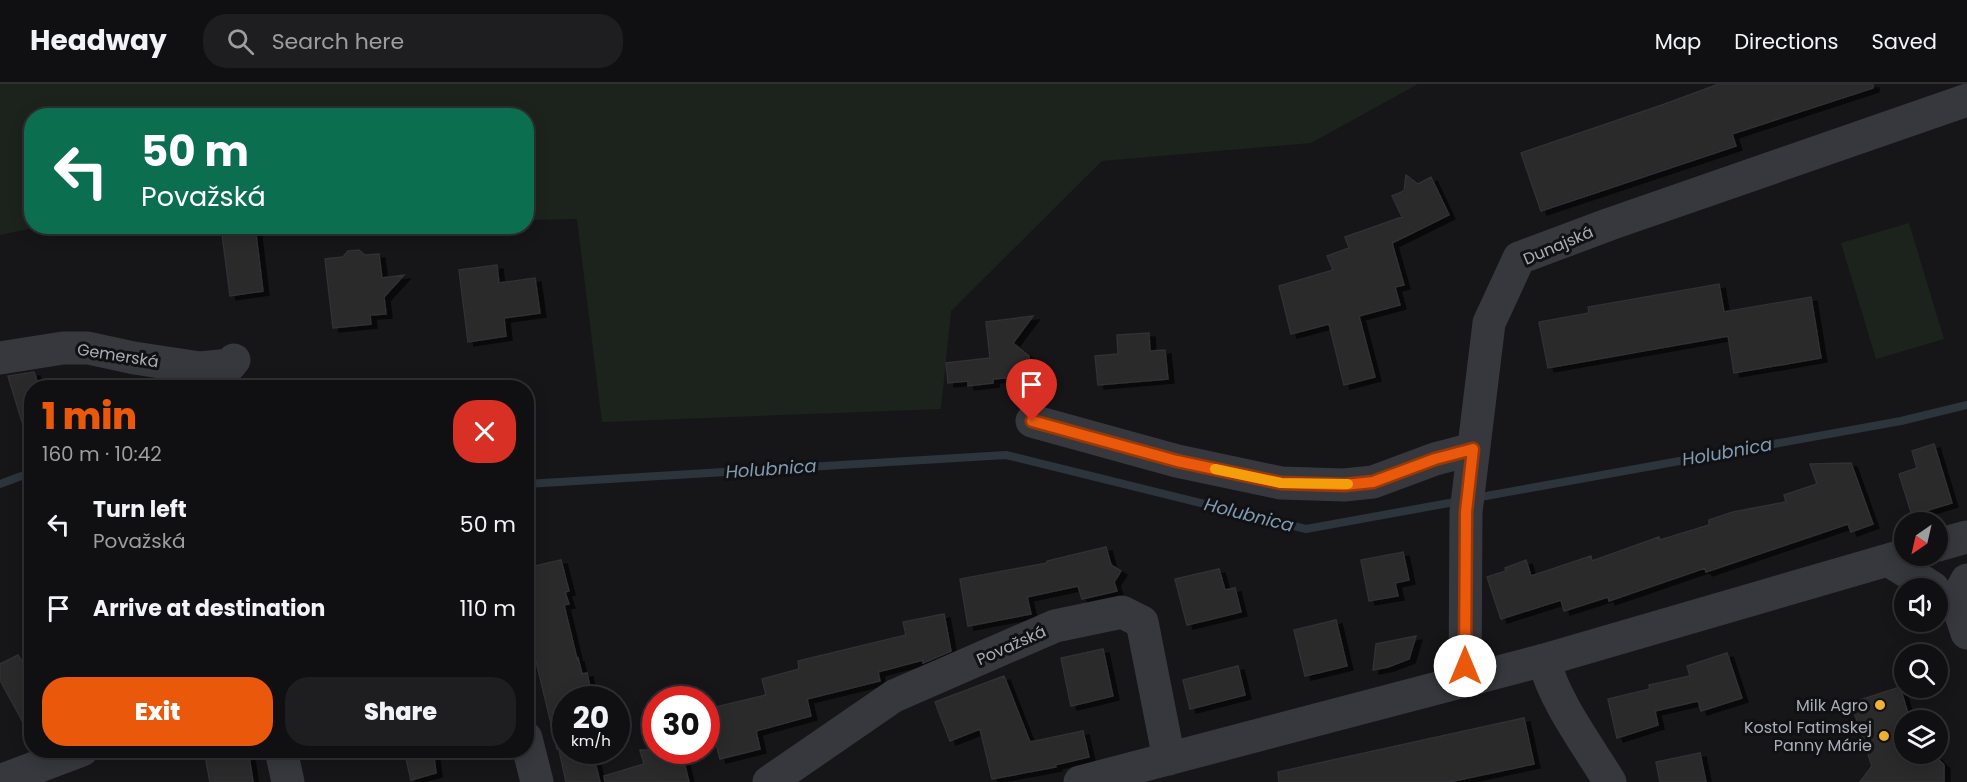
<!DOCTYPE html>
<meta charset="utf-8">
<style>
:root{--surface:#101012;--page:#1e1e20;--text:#f1f3f6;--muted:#9c9d9f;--line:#303032;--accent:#ea580c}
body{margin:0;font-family:Poppins,sans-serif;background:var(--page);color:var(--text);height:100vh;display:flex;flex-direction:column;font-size:22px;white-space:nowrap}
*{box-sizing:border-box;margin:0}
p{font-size:20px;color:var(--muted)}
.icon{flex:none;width:33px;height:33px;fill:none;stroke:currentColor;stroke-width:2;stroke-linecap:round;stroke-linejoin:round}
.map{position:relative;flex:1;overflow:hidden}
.details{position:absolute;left:24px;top:296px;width:510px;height:378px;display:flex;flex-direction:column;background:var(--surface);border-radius:24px;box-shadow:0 3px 15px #0003,0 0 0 2px var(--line)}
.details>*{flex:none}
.hud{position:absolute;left:24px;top:24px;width:510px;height:126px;border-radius:24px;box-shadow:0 3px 15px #0003,0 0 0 2px var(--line);background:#0b6e4f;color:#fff;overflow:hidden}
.needle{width:39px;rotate:214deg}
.controls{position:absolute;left:1894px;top:428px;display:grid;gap:12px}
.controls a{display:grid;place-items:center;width:54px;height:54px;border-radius:50%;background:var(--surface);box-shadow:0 3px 15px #0003,0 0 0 2px var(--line);font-size:30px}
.speed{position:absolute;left:552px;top:602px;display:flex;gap:12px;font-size:30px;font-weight:700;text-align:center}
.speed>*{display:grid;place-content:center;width:78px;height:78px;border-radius:50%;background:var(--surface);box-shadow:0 3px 15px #0003,0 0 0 2px var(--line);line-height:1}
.speed small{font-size:15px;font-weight:400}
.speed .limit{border:9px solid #d22;background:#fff;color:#111}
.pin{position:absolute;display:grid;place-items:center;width:51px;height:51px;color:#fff;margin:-62px -26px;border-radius:50% 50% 50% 0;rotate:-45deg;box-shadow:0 0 6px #0007}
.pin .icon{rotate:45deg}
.me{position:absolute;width:66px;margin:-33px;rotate:0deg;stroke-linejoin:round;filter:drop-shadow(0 0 4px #0008)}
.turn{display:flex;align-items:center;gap:21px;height:126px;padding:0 18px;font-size:27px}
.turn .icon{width:78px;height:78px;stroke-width:2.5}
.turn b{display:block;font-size:42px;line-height:51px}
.round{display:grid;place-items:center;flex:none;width:63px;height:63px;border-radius:24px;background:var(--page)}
.summary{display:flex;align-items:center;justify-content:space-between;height:102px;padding:0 18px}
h1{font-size:36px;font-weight:800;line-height:45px;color:var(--accent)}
.primary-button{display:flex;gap:12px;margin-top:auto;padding:12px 18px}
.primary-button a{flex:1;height:69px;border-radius:24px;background:var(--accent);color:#fff;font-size:24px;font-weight:800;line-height:69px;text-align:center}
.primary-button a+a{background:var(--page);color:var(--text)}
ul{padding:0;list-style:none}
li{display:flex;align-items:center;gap:18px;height:84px;padding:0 18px}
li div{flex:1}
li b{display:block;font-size:22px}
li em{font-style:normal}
header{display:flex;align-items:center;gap:36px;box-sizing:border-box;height:84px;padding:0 30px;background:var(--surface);border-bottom:2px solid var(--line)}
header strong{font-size:28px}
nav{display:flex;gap:33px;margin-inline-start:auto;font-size:21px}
.search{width:420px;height:54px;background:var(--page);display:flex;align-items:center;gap:15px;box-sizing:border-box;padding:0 21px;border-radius:24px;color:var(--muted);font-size:22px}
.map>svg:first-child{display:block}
.green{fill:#1c231d}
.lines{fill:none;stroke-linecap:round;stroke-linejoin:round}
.stream{stroke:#2c353c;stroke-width:8}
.building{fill:#29292c;stroke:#303034;stroke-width:1.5;filter:url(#shadow)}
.minor{stroke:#37383d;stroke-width:33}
.route-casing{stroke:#983908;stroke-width:15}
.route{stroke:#ea580c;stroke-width:10}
.slow{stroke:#f59e0b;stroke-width:10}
.poi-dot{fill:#f2b134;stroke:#111113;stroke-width:2}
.labels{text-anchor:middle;stroke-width:6;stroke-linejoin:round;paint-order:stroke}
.street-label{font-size:16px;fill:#a8adb8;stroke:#111113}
.poi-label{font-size:16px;fill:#a8adb8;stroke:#111113;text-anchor:end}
.water-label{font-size:18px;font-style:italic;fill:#7f9bb3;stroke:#111113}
</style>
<header>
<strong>Headway</strong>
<div class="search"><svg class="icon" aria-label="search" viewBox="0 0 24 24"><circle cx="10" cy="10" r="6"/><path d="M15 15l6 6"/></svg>Search here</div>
<nav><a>Map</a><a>Directions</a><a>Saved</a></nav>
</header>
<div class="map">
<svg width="1967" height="698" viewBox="0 0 1967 698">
<defs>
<filter id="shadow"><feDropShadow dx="6" dy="4" stdDeviation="0" flood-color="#0009"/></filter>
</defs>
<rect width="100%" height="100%" fill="#161618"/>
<path class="green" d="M0,0H1418L1311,59L1102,77L951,227L941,325L602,338L577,135L527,136L526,32H32V142L38,143L0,151Z
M1909,139L1944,255L1876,275L1841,159Z"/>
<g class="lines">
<path class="stream" d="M0,400L32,388
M526,400L1006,371L1306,445L1460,417
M1475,414L1901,337L1967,321"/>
</g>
<path class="building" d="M1719,0H1873V4L1732,50L1736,62L1541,127L1521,69L1662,21Z
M1406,91L1418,100L1431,93L1449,131L1392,159L1404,201L1395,203L1400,221L1359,232L1375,293L1344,301L1329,240L1291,250L1279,202L1333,186L1327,172L1349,164L1345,153L1402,133L1392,112L1404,107Z
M221,142H255L263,207L230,212Z
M359,166L365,171L379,170L382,194L404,191L384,213L386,230L370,231L371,240L333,244L325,175L343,173L348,167Z
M497,181L499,199L535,194L540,229L504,234L506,252L468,258L459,186Z
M1719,200L1724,228L1811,213L1821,274L1734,289L1728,252L1548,284L1539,238L1589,229L1588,223Z
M1033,232L1013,259L1029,272L1031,292L993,295V299L968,302V297L948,299L946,279L990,274L986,238Z
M1149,249L1150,267L1165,266L1168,295L1098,301L1095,272L1118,270L1117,251Z
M34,288L39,303H32V350L26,351L8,292Z
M1934,360L1952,419L1912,431L1899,390L1917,384L1912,367Z
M1851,379L1873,440L1851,448L1848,440L1706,488L1705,484L1609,517L1608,513L1564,527L1561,516L1501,535L1487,493L1506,487L1505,484L1526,476L1531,492L1591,472L1592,477L1659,453L1660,456L1709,441V436L1733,428L1786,418L1784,411L1817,400L1810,380Z
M1106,463L1111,481L1121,487L1114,498L1117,507L1082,515L1078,502L1027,513L1031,530L968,542L960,495L1047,479V477Z
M1403,468L1409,496L1395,499L1398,512L1369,517L1361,476Z
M561,476L569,507L565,508L569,520L564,521L577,575L578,574L582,590L587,589L592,612L581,615H566V664L557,665L526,535V484Z
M1219,485L1225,506L1235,504L1241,528L1187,541L1175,495Z
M944,530L951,567L923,579V576L878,588L880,597L807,615L811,632L756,647L760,665L720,675L707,625L766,611L762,595L799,585L798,577L906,551L903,538Z
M1336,536L1347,582L1305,592L1294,546Z
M1416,552L1409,575L1388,583L1373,586L1376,560Z
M1103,565L1113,612L1071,622L1061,574Z
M1727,569L1742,614L1701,627L1698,617L1655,627L1658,641L1617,654L1608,615L1650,605L1649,601L1690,592L1687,582Z
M18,571L23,579L32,574V655L0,596V580Z
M1238,582L1245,611L1190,625L1183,596Z
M1004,592L1030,658L1083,647L1089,673L1055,681L1056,683L992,695L980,645L950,657L935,618Z
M1900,603L1910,636H1905V669H1925L1936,673L1944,681V698H1860L1872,682L1851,619Z
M1524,634L1534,680L1449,698H1279L1278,688Z
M204,666H248L253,698H210Z
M404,666H433L436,689L411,696Z
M559,666H592L600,698H566Z
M640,666H681L689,698H605L604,692L644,680Z
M1700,669L1706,698H1660L1656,678Z"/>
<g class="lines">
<path class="minor" d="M0,274L63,264H88L134,274L200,284L230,281L234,276
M1032,337L1177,377L1281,399L1344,401L1373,398L1435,375L1473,365
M1938,461L1967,453
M1888,476L1933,504
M1967,496L1956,516L1967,549
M1544,576C1554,617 1588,662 1610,698
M1465,597L1466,428L1489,239L1519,174L1610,140L1967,16
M526,654L537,698
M281,666L288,698
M0,697L82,666
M769,698L894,612L1055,542L1122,528L1142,538L1169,675
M1080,698L1544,576L1905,471"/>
</g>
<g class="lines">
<g class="route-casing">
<path id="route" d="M1032,337L1177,377L1281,399L1344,401L1373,398L1435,375L1473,365L1466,428L1465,582"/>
</g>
<use href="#route" class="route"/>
<path class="slow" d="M1215,385L1281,399L1348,400"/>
</g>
<g class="poi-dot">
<circle cx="1880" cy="621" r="6"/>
<circle cx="1884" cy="652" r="6"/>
</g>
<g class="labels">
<g class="street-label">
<text transform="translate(1558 161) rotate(-23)" y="6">Dunajská</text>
<text transform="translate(118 271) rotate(9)" y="6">Gemerská</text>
<text transform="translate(1011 561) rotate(-24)" y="6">Považská</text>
</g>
<g class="poi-label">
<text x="1868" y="627">Milk Agro</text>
<text x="1872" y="649">Kostol Fatimskej<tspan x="1872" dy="18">Panny Márie</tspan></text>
</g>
<g class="water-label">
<text transform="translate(1727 368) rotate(-10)" y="6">Holubnica</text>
<text transform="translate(771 385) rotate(-4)" y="6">Holubnica</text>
<text transform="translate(1249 431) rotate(14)" y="6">Holubnica</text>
</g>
</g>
</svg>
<div class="controls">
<a><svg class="needle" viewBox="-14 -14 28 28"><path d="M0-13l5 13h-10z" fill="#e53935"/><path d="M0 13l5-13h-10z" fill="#9c9d9f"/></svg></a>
<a><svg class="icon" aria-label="sound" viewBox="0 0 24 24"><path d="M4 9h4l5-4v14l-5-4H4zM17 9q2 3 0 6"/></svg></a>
<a><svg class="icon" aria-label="search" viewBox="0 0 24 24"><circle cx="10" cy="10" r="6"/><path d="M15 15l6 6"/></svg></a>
<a><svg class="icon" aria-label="layers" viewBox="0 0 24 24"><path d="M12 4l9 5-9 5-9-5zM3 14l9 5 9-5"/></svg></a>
</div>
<div class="speed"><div>20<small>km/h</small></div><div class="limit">30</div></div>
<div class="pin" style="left:1032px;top:337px;background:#d93025"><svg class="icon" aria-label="arrive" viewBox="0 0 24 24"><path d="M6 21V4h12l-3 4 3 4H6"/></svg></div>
<svg class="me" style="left:1465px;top:582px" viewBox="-20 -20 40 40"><circle r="19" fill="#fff"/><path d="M0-13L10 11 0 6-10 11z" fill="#ea580c"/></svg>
<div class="hud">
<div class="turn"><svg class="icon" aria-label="left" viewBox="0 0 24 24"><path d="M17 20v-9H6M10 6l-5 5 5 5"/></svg><div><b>50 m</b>Považská</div></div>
</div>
<section class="details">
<div class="summary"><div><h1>1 min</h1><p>160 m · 10:42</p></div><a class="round" style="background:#d93025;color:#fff"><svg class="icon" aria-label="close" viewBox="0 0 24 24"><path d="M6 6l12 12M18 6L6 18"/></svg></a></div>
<ul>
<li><svg class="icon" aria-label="left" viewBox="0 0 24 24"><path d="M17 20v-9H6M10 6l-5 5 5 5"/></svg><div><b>Turn left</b><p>Považská</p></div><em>50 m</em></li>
<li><svg class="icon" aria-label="arrive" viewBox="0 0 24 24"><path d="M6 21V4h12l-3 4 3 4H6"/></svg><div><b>Arrive at destination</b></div><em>110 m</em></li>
</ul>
<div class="primary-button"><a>Exit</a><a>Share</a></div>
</section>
</div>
